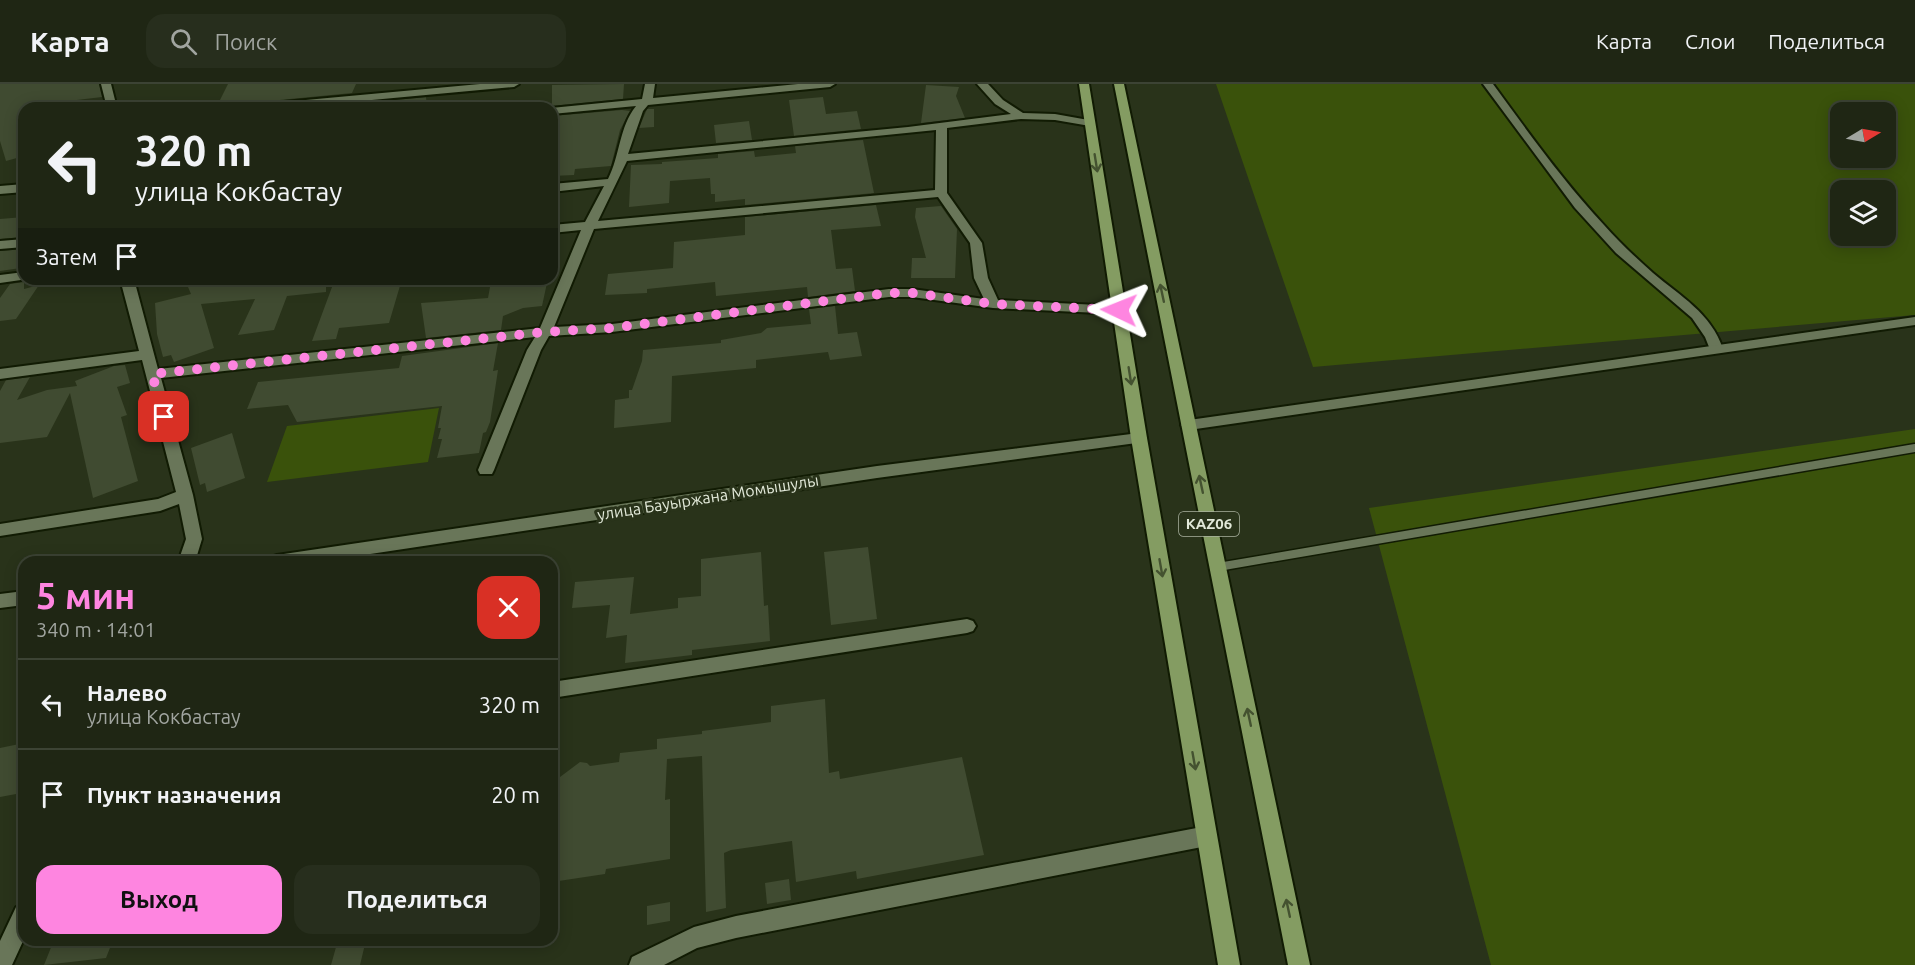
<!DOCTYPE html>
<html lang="ru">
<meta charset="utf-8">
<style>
:root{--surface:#1f2614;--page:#272e1d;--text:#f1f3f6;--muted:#a1a5a0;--line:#3c4334;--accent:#fe85e0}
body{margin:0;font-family:Ubuntu,sans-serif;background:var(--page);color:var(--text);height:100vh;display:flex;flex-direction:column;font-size:22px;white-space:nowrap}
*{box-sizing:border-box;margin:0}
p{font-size:20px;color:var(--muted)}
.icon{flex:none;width:33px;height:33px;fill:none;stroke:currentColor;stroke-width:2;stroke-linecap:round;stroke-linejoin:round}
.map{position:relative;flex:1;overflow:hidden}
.details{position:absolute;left:18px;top:472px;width:540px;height:390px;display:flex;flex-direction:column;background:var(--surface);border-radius:18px;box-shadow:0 3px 15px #0003,0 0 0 2px var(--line)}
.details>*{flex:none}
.hud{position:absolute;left:18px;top:18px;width:540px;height:183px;border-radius:18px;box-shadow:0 3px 15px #0003,0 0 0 2px var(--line);background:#1f2614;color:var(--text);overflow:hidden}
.needle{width:39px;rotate:80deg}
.controls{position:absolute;left:1830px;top:18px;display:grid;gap:12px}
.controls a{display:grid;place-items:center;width:66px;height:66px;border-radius:12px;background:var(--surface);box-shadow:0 3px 15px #0003,0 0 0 2px var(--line);font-size:30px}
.pin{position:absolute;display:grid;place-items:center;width:51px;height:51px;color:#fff;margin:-26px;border-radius:12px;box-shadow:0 3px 9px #0006}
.me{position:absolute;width:66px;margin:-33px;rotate:272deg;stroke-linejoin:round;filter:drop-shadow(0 0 4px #0008)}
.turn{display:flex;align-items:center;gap:21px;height:126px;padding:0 18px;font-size:27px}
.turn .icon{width:78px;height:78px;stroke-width:2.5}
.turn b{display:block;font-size:42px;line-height:51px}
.then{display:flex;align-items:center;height:57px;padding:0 18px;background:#0003;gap:12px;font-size:22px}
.round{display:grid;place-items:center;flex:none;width:63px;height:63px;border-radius:18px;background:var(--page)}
.head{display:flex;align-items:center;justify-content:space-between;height:102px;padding:0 18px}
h1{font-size:36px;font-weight:600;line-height:45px;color:var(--accent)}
.action{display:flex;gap:12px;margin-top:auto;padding:12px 18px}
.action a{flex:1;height:69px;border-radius:18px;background:var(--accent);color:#111;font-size:24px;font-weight:600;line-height:69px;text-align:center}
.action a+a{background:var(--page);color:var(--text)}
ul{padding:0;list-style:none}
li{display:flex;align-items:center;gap:18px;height:90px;padding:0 18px;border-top:2px solid var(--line)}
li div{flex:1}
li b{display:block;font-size:22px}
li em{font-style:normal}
header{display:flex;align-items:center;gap:36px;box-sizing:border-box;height:84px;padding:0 30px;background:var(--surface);border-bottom:2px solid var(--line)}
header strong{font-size:28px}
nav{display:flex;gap:33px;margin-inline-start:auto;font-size:21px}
.search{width:420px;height:54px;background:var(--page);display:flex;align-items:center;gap:15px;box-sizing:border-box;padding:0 21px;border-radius:18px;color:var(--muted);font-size:22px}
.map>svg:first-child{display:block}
.green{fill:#3a520b;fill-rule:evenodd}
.building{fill:#404b31}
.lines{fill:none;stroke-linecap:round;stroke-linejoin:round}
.service-casing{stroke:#111b03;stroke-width:11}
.minor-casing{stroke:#111b03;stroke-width:4}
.tertiary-casing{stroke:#111b03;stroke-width:4}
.trunk-casing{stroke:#111b03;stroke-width:4}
.service{stroke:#697659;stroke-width:8}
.minor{fill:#697659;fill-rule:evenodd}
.tertiary{fill:#697659;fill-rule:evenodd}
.trunk{fill:#849c62;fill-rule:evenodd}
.oneway{stroke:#445230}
.route{stroke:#fe85e0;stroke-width:10;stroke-dasharray:0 18}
.labels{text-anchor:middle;stroke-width:6;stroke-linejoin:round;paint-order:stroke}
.shield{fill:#29331a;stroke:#aab2a0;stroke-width:1.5}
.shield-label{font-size:15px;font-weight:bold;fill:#e2e9d9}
.street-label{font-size:16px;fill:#e2e9d9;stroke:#29331a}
</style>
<header>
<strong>Карта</strong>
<div class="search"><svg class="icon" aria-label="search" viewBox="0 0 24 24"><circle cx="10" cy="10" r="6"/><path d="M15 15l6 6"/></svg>Поиск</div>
<nav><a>Карта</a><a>Слои</a><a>Поделиться</a></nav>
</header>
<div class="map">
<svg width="1915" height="881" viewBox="0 0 1915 881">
<rect width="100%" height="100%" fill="#29331a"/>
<path class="green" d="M1216,0H1915V231L1313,283ZM1840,28H1886V74H1840ZM1840,106H1886V152H1840Z
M439,324L428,378L267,398L287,342Z
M1915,345V881H1491L1369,424Z"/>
<path class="building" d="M0,0H99L102,13L60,18L47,23L24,21V72L6,77L0,57Z
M228,0H356L352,9L250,19L243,24H216Z
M624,0L623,15L552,22V1Z
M926,1L959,3L956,12L965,34L921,39Z
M426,13L427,24H392L394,16Z
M823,13L826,30L857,27L861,45L794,52L789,16Z
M647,25H654V43L639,44Z
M622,26L630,27L620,46L611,82L575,85L574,91L552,92V32Z
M749,37L752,56L716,59L714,41Z
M863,56L874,109L745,121V115L715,118V110H711L710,94L670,97L669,119L629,123L631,81L662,80V78L718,74V70L754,67L755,73L796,69L795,62Z
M876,121L881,142L831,146L836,185L852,184L855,207L808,213L807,203L716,212L715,198L647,205V209L605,211L608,190L673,184L674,158L745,151V133Z
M941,122L957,145L955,194H911L912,174H926L915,133L916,124Z
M24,133V153L0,155V135Z
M24,165V186H20L21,184L0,187V167Z
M266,195H326V208L287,212L274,246L238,251L255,215L201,220L214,264L174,278L171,271L163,273L157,250L155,219L191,210L188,203L221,200L226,197Z
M335,195H402L389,239L339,244L336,255L312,257Z
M24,198V205L39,201L16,235L0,237V214L10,200Z
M547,199L542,222L523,224L503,232L501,246L426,254L421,219L488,214L490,203Z
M835,222L838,250L857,248L862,272L830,276L828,268L756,276V284L672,292L671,338L614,344L615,316L629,314V306H632L642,277L643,266L721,259V256L761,249L767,244L811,240L809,225Z
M498,259L493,287L498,286L490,338L486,348L483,349L479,369L437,374L442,355H438L441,344H438L442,322L297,338L288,321L247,325L258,298L399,284L402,272Z
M125,281L130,299L117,303L127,331L121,333L138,397L93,414L70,309L47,353L0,359V307L6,296L30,293L17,316L47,306L77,302L75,297L114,282Z
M232,349L245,394L207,408L205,399L200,401L191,364Z
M868,463L877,535L831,541L824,468Z
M761,468L764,522L768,521L770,557L692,566V571L625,579L627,551L606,554L610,521L572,524L575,498L634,493L630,530L678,524V514L701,512V475Z
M825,615L829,689L839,687L840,695L962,673L984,771L857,795L856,787L796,798L792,757L731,766L724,769L726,824L706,828L702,672L667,675L665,716L670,715V775L606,785L605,790L552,798L555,737H552V699L580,678L587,679L590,682L619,678L620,669L657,665V655L702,650V647L771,638V622Z
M24,659V689L16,710L0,713V664Z
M789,795L791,816L767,820L765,799Z
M670,818V837L647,841V822Z
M54,856H113L106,874L44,881Z
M338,856H366L360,881H331Z"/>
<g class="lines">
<g class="service-casing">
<path id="service" d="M1218,483L1915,364"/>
</g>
<g class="minor-casing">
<path id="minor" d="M101,0H111L117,24H107Z
M480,0H519L514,3L285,24H245L250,21Z
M645,0H655L653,14L798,0H835L830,3L648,21L643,27L628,70L908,43L1011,30L995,20L977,0H988L1003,16L1023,29L1055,30L1094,37V41L1090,42L1055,36L1021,35L947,44V109L982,159L988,194L998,216L1119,222L1126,226L1119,230L993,224L912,213H889L612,248L549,252L541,266L494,386L492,390H480L478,386L527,266L535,253L161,294L193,411L202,455L195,478H178L186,455L179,420L160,427L0,452V440L158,415L176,408L142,276L0,295V285L139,267L120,195H134L158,285L540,244L581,146L552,149V141L585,138L604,102L552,108V100L608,95C620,72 619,43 636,22L552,30L551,24L642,15ZM936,46L935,106L598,137L627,77ZM938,113L970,159L974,194L984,215L912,205H889L612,240L554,243L594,145Z
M1483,0H1493C1528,48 1563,97 1604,141C1619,158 1636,174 1653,189C1680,212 1711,229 1723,265L1721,268H1711L1705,253L1692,234L1616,169L1575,124Z
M24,100V108L0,110V102Z
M24,155V163L0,165V157Z
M24,188V195H28L0,199V191Z
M967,535L973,537L976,542L973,547L967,549L552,614V598Z
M1207,742L1214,745L1217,752L1214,759L1207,762L736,854L697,864L664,881H629L632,873L694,843L736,832Z
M24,820V855L12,881H0V857L16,823Z"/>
</g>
<g class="tertiary-casing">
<path id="tertiary" d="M1915,233V241L1189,346L1181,341L1189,336Z
M1139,349L1144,350L1147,354L1144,358L877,394L317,478H268L271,473L277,471L877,382Z
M24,507V521L0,524V510Z"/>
</g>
<g class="trunk-casing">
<path id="trunk" d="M1079,0H1089L1147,354L1240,881H1218L1131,354Z
M1114,0H1124L1310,881H1288Z"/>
</g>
<use href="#service" class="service"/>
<use href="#minor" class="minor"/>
<use href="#tertiary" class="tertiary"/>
<use href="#trunk" class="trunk"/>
</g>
<defs><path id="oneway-shaft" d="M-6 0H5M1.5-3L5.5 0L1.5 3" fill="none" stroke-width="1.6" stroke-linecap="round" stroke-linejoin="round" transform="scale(1.5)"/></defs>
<g class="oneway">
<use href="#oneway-shaft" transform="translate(1096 79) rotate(81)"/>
<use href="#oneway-shaft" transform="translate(1162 209) rotate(-102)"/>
<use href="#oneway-shaft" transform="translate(1130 292) rotate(81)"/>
<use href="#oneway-shaft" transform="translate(1201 400) rotate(-102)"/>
<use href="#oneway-shaft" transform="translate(1161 484) rotate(80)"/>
<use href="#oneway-shaft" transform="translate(1249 633) rotate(-102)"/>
<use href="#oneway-shaft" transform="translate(1194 677) rotate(80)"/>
<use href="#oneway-shaft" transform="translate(1288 824) rotate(-102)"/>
</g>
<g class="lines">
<path class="route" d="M164,333L152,290L545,248L612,244L889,209H912L993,220L1119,226"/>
</g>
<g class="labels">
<rect class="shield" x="1179" y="428" width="60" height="24" rx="4.5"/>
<g class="shield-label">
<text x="1209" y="445">KАZ06</text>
</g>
<g class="street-label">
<text transform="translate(708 413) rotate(-9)" y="6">улица Бауыржана Момышулы</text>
</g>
</g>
</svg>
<div class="controls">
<a><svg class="needle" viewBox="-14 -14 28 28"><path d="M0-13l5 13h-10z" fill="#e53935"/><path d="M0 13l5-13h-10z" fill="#a1a5a0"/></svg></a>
<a><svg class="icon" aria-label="layers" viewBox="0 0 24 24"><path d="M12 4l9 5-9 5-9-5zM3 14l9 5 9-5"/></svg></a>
</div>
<div class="pin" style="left:164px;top:333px;background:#d93025"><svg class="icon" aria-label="arrive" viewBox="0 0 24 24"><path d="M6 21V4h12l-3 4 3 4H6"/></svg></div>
<svg class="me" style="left:1119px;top:226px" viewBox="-20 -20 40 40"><path d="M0-17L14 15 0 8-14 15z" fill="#fe85e0" stroke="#fff" stroke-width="4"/></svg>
<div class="hud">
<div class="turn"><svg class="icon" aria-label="left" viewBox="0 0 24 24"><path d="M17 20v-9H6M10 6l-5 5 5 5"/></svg><div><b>320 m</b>улица Кокбастау</div></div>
<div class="then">Затем<svg class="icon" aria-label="arrive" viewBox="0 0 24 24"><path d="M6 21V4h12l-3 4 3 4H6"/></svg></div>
</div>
<section class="details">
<div class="head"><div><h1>5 мин</h1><p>340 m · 14:01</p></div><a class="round" style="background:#d93025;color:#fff"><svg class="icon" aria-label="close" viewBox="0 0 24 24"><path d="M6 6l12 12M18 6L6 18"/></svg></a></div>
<ul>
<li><svg class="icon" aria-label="left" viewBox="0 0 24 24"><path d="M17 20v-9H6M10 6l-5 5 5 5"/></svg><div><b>Налево</b><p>улица Кокбастау</p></div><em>320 m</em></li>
<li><svg class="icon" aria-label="arrive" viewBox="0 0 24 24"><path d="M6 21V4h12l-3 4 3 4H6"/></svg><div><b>Пункт назначения</b></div><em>20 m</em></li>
</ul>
<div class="action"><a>Выход</a><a>Поделиться</a></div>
</section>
</div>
